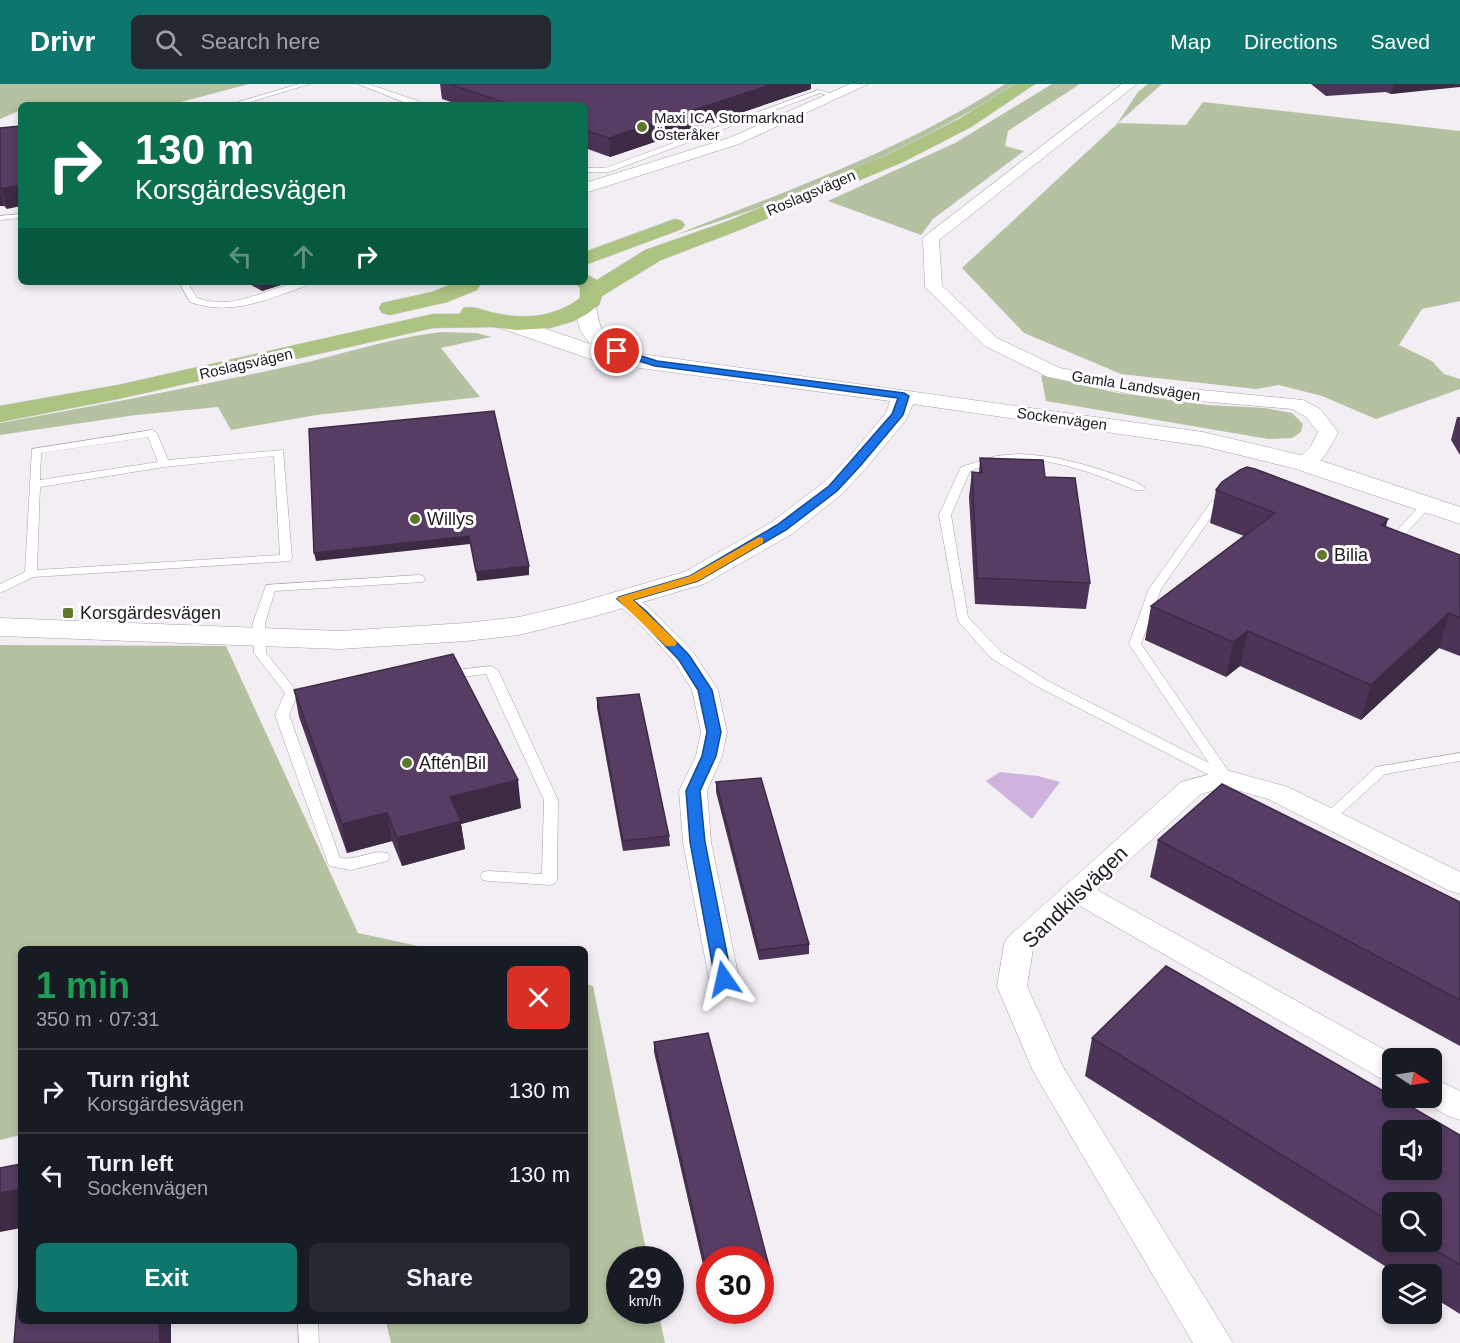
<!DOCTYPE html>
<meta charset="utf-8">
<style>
:root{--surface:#171b24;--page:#242831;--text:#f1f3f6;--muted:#9ea1a6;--line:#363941;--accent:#0f766e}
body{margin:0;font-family:Arial,sans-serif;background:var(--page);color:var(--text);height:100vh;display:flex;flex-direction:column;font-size:22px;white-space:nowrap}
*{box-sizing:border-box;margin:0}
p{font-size:20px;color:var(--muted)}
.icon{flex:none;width:33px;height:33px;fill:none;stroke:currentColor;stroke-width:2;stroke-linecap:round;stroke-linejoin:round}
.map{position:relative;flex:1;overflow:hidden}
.drawer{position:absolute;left:18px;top:862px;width:570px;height:378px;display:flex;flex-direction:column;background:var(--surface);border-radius:9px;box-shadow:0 3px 9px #0003}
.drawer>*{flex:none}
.banner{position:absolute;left:18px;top:18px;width:570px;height:183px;border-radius:9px;box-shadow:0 3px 9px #0003;background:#0b6e4f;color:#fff;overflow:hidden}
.needle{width:39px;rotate:102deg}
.tools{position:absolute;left:1382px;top:964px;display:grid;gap:12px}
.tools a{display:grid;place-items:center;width:60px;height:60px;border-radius:9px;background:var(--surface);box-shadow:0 3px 9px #0003;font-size:30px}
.speed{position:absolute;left:606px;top:1162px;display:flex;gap:12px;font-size:30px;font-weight:700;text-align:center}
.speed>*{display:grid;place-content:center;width:78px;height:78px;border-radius:50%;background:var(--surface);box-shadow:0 3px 9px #0003;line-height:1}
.speed small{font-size:15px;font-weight:400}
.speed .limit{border:9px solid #d22;background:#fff;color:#111}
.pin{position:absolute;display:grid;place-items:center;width:51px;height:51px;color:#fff;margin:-26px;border:3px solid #fff;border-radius:50%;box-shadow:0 2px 6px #0007}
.me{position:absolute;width:66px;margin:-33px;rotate:349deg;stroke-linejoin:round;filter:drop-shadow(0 0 4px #0008)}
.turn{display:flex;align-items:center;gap:21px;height:126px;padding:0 18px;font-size:27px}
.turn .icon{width:78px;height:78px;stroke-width:2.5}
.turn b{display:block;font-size:42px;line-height:51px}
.lanes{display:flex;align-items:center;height:57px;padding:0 18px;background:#0003;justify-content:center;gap:30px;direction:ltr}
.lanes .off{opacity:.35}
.round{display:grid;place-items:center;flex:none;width:63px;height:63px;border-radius:9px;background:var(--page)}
.summary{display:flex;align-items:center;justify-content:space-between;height:102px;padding:0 18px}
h1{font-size:36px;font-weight:700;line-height:45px;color:#1e9e55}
.action{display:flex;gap:12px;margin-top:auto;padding:12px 18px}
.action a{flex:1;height:69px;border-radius:9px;background:var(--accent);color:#fff;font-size:24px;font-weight:700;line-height:69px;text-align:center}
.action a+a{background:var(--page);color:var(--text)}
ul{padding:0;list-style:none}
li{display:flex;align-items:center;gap:18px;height:84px;padding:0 18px;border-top:2px solid var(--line)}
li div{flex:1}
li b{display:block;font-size:22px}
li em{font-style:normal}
header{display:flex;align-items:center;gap:36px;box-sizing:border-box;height:84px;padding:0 30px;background:var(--accent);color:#fff}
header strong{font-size:28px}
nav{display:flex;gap:33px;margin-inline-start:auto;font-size:21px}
.search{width:420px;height:54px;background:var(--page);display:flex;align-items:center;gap:15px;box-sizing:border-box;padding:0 21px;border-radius:9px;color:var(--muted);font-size:22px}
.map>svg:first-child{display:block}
.green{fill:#b4c2a1}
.water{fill:#d0b2de}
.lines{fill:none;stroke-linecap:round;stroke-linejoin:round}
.service-casing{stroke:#a6a2a8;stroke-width:1}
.minor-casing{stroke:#a6a2a8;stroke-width:1}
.tertiary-casing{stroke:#a6a2a8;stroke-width:1}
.primary-casing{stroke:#cdcdce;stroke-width:1}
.service{fill:#fff;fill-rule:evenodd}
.minor{fill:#fff;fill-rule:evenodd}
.tertiary{fill:#fff;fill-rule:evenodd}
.primary{fill:#adc381;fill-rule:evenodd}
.wall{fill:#4b3455;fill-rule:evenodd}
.shaded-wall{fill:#3d2b45}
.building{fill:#573d63;stroke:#3d2b45;stroke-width:1.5;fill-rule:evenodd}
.route{fill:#1a73e8;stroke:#114b97;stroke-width:1.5}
.slow{fill:#f59e0b}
.poi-dot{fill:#5d782b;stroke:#fefcff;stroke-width:2}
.labels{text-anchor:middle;stroke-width:6;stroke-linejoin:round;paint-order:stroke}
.far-poi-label{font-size:15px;fill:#1d1b1e;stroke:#fefcff;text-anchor:start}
.far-street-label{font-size:15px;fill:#1d1b1e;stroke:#fefcff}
.poi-label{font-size:18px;fill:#1d1b1e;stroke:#fefcff;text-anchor:start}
.near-street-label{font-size:21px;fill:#1d1b1e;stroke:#fefcff}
</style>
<header>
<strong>Drivr</strong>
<div class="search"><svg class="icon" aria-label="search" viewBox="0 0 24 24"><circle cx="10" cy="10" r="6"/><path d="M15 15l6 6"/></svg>Search here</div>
<nav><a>Map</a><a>Directions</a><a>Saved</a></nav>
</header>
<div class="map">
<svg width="1460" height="1259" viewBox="0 0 1460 1259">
<rect width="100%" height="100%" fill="#f2eef4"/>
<path class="green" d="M0,0H249L170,21H21V26L0,35Z
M1005,0H1016C910,66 794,116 675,151C787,107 903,66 1005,0Z
M1052,0H1080L1008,47L1005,62L1024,67L933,135L921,151L828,117L955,59Z
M1148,0H1162L1118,39L1186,41L1203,18L1460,47V217L1422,225L1399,261L1432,277L1444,290L1460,295V305L1376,335L1322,312L1279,301L1256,305L1121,290L1024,249L962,184L1117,40L1138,8Z
M441,248L477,249L491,253L441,264L480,313L316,331L231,346L218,323L136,331L0,351V339C97,322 194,303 290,282C341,271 389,254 441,248Z
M1041,291L1117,309L1208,321L1265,324L1292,329L1303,340L1301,348L1292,354L1268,355L1046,317Z
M0,561L226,562L358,849L432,865L21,866V1051L0,1056Z
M585,900L593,902L648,1176H620V1227H658L665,1259H391L386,1238H585Z"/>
<path class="water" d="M1000,688L1038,692L1060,698L1032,735L986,697Z"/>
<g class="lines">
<g class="service-casing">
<path id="service" d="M299,0H310L240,21H228Z
M358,0H368L418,17L419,21H411Z
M818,6L840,12L836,14L820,9L609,88H585V84H605Z
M21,130V134L0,136V132Z
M179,198H187L197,214C241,229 270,198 311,198C305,203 294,206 286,209C253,221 223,230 190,218Z
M152,346L157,349L168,376L283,366L292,474L290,477L33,493L0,509V500L25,488L32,365ZM148,353L158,378L40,396L41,369ZM274,372L280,471L37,486L40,403L164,383Z
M1018,370C1053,371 1086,380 1119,392C1128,395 1138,398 1145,404L1143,406H1135C1093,389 1047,370 1000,377C990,379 980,384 970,387L951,431L968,533L1001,568L1048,597L1209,679L1129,560L1149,505L1211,418L1229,411L1235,414L1219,422L1161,505L1141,560L1233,694L1231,697H1221L1038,603L991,574L958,537L939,431L961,383L996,372Z
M1427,417L1433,420L1400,456L1381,453L1379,451L1381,449L1394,450L1423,418Z
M419,491L423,492L425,495L423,498L275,507L265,539L266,569L295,605L312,602L319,606L317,609L297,612L289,631L340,774C357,777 373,765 387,769L390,773L387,777L351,786L329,782L275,631L285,609L254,569L253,539L266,501Z
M491,582L498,586L558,716L557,796L554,800L549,801L488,797L483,796L480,792L483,788L488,787L542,790L544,716L486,590L447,595L440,591L447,587Z
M1460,669V677L1385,690L1333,737H1323L1321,734L1376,683Z
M298,1238H318L319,1259H299Z"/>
</g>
<g class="minor-casing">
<path id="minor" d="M850,0H868L739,60L585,109V99L729,54Z
M1122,0H1137L939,156L942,202L997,254L1060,284L1141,300L1303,316L1320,325L1338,348C1330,365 1318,389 1297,383L1294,379L1311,362L1318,348L1306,333L1292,325L1141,312L1048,293L985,262L925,203L923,155L925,152Z
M623,508L631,510L650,524L693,568L718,606L727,648L722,672L707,707L711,758L739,895L735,903L724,906L713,903L709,895L683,758L679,707L696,672L701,648L692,606L674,577L634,534L611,515L615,510Z
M1226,686L1288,703L1460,788V810L1450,807L1268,715L1226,703L1201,710L1097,806L1401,975H1392V997L1380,994L1080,822L1033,865L1027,902L1063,983L1233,1259H1193L1033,987L997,902L1004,861L1008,853L1181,698Z
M1431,993L1460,1007V1036L1448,1032L1419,1015L1431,1014Z"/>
</g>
<g class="tertiary-casing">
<path id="tertiary" d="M585,216L593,217C599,227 597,241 605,250C614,259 629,260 634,269L1203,348L1313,374L1460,423V440L1296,385L1203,362L913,320L906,336L867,383L842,410L792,450L704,500L592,533L519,551L466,557L340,565L0,552V534L340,547L466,539L519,533L574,520L684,488L772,438L824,398L849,373L886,329L890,317L602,279L497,243L494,238L497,233L505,231L590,260L580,246L574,222L577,217Z"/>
</g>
<g class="primary-casing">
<path id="primary" d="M1015,0H1035L971,43L903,78L742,145L661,176L602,212L599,221L587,230L574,237L550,244L517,246L492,243L433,244L118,315L0,338V322L118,301L433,230H460L463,224C475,221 483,227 495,229C524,236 556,233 580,214V204L575,198H585V190L597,196L645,166L728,137L889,70L959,35Z
M675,135L682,137L685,141L682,145L585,181V168Z
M457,198H478L480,201L477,206L447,218L390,231L382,229L379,224L382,219L432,208Z"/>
</g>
<use href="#service" class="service"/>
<use href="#minor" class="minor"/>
<use href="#tertiary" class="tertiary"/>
<use href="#primary" class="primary"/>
</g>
<path class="wall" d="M440,0H811V5L610,73L585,64V21H460L442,15Z
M1311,0H1460L1391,10L1386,8L1326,12Z
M0,44L7,125L4,122H0Z
M246,198H290L262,207Z
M1457,333H1460V371L1451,356Z
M980,374L1045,393L1090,499L1086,525L975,520L969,413L972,388L979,389Z
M1216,406L1386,443L1460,471V572L1439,564L1361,636L1240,582L1226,593L1145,556L1151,522L1244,452L1210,439Z
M294,606L521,724L461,740L465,765L402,782L392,757L347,769L299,633Z
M597,614L669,752L670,762L623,767L597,624Z
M716,698L809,860V870L759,876L716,708Z
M1158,756L1460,818V962L1150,793Z
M1092,954L1460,1051V1230L1431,1212V1191H1399L1085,992ZM1392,1119L1431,1158H1392Z
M654,958L770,1196L710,1176V1207H709L654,968Z"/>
<path class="shaded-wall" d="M773,0H811V5L610,73L609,54Z
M1394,0H1460V3L1391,10Z
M21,101V122L7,125L2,105Z
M0,106L4,122H0Z
M260,198H290L262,207Z
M1388,435L1379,468L1381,441Z
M469,452L470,460L316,477L314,469Z
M529,482V491L477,497L476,488Z
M1449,529L1439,564L1361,636L1371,601Z
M1248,547L1240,582L1226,593L1233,558Z
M518,696L521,724L461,740L465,765L402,782L397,754L450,713Z
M387,729L392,757L347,769L342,740Z
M21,1105V1144L0,1148V1109Z
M770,1186V1196L760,1198V1188Z
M159,1238H171V1259H160Z"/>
<path class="building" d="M449,0H773L609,54L585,46V21H512Z
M20,42L21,43V101L2,105L0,103V44Z
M494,327L529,482L476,488L469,452L314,469L309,345Z
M980,374L1043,376L1045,393L1075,394L1090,499L977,494L972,388L982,389Z
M1247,383L1255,385L1388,435L1381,441L1460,471V534L1449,529L1371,601L1248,547L1233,558L1151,522L1275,429L1216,406L1222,398L1240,386Z
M453,570L518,696L450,713L461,737L397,754L387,729L342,740L294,606Z
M639,610L669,752L623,757L597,614Z
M761,694L809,860L759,866L716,698Z
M1222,700L1460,818V916L1158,756Z
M1166,882L1392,1012V1014H1396L1460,1051V1181L1422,1158H1431V1119H1392V1139L1092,954ZM1392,1047H1431V1086H1392Z
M708,949L770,1186L760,1188V1176H710V1197H709L654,958Z
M21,1080V1105L0,1109V1084Z
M21,1177V1238H159L160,1259H14Z"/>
<path class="route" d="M617,264L657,277L904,309L909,312L903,331L861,381L837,407L786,446L698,497L633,516L646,527L689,571L712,606L721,648L716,672L700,707L705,758L732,895L729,899H718L715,895L690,758L686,707L702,672L707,648L698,606L679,576L637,532L617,515L619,513L690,492L777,441L829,402L892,330L898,314L655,282L613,269V265Z"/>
<path class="slow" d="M759,453L763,454V459L698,497L633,516L675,556L677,559L675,562H666L617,515L619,513L690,492Z"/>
<g class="poi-dot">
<circle cx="642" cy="43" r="6"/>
<circle cx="415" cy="435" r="6"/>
<circle cx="1322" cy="471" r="6"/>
<rect x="62" y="523" width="12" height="12" rx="3"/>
<circle cx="407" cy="679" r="6"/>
</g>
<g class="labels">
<g class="far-poi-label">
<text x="654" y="39">Maxi ICA Stormarknad<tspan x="654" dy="17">Österåker</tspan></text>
</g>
<g class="far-street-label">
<text transform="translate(811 109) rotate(-23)" y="5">Roslagsvägen</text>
<text transform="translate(246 280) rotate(-13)" y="5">Roslagsvägen</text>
<text transform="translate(1136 302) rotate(9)" y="5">Gamla Landsvägen</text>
<text transform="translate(1062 335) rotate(8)" y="5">Sockenvägen</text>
</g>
<g class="poi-label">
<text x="427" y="441">Willys</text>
<text x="1334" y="477">Bilia</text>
<text x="80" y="535">Korsgärdesvägen</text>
<text x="419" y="685">Aftén Bil</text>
</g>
<g class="near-street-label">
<text transform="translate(1075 813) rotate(-44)" y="7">Sandkilsvägen</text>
</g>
</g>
</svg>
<div class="tools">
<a><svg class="needle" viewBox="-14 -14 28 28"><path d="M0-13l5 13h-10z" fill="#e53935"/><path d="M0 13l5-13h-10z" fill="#9ea1a6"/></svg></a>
<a><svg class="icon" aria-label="sound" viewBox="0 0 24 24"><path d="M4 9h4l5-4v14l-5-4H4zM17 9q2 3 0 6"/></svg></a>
<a><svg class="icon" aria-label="search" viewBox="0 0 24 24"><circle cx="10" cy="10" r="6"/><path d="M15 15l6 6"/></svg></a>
<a><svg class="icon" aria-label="layers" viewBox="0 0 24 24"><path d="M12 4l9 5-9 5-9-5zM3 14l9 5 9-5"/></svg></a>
</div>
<div class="speed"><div>29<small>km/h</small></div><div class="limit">30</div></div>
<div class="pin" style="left:617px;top:267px;background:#d93025"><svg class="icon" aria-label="arrive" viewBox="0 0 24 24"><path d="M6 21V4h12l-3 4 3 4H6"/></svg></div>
<svg class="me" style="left:724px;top:895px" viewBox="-20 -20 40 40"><path d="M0-17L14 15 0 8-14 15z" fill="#1a73e8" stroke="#fff" stroke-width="4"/></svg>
<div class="banner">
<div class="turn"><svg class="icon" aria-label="right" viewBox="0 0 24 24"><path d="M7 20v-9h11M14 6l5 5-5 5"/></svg><div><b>130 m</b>Korsgärdesvägen</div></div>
<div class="lanes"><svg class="icon off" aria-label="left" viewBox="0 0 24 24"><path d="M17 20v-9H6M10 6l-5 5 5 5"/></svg><svg class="icon off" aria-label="ahead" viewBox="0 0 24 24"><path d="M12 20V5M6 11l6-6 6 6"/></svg><svg class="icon" aria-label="right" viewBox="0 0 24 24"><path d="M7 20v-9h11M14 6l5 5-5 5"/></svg></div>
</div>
<section class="drawer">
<div class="summary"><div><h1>1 min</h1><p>350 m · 07:31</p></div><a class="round" style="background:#d93025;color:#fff"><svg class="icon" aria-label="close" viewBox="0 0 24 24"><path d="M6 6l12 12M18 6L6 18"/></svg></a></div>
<ul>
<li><svg class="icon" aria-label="right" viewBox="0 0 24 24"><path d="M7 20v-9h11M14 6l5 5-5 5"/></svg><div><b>Turn right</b><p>Korsgärdesvägen</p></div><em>130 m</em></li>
<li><svg class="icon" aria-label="left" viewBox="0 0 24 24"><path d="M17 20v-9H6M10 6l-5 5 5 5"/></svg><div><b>Turn left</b><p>Sockenvägen</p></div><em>130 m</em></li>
</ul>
<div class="action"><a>Exit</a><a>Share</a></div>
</section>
</div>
